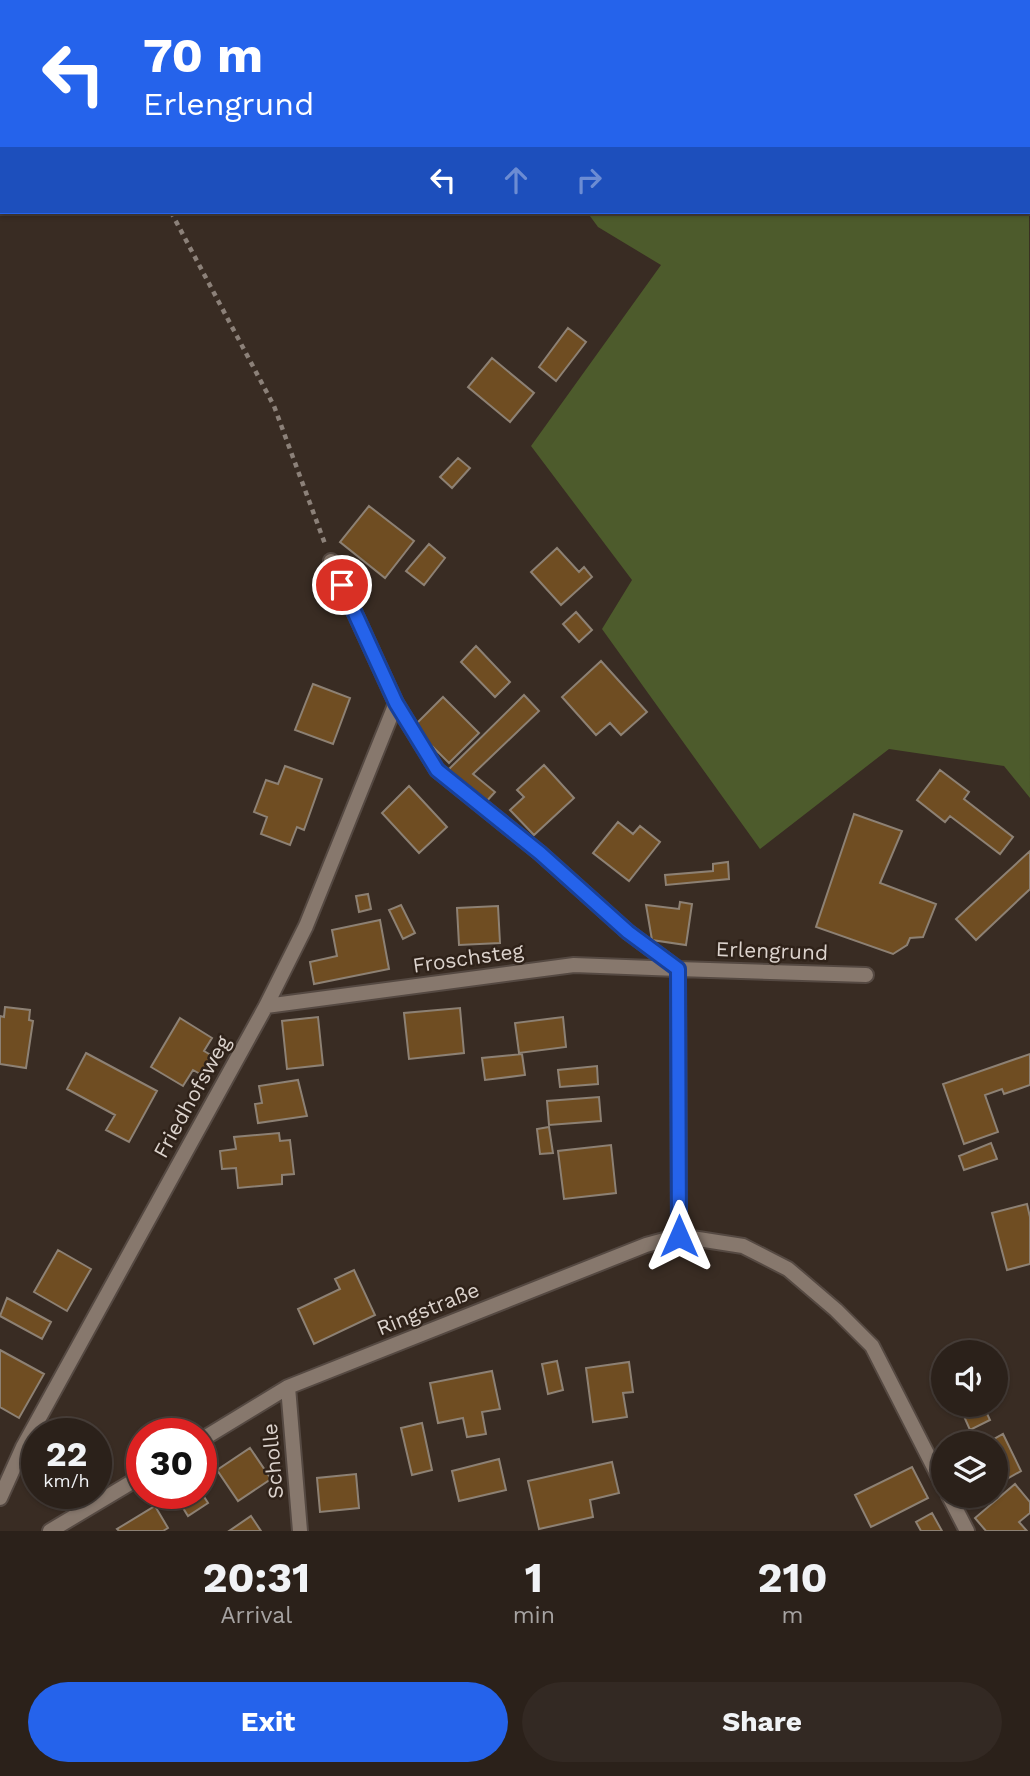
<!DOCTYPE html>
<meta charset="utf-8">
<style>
:root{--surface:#2b211a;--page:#332923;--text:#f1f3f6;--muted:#a6a3a2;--line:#473e39;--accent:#2563eb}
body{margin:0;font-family:"Work Sans",sans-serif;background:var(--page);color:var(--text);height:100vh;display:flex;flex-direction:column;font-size:26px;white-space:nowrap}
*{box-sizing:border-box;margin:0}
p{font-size:23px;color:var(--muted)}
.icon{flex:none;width:38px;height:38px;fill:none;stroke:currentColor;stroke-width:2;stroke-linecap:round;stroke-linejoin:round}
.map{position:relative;height:1531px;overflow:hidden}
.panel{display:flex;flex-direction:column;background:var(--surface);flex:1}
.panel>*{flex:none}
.top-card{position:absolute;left:0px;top:0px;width:1031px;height:214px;box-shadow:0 2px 5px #0004,0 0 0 2px var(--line);background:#2563eb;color:#fff;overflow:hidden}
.buttons{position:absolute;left:931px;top:1340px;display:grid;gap:14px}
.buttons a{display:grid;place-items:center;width:77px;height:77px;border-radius:50%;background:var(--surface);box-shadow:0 2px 5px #0004,0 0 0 2px var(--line);font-size:35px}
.speed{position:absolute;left:21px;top:1418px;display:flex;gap:14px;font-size:35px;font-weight:700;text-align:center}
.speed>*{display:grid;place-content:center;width:91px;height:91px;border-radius:50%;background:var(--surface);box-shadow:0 2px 5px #0004,0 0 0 2px var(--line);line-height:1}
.speed small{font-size:18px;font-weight:400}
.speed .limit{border:10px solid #d22;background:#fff;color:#111}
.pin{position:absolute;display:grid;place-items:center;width:60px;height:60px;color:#fff;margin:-30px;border:4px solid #fff;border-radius:50%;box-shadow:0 2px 7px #0007}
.me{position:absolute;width:77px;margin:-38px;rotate:0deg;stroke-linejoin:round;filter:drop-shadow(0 0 5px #0008)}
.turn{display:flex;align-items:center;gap:24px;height:147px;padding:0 28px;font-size:32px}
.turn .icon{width:91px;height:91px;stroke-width:2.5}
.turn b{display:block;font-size:49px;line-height:60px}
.lanes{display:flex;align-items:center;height:66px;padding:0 28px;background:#0003;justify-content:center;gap:35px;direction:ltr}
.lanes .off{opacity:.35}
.eta{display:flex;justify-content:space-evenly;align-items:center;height:119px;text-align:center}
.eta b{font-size:42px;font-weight:700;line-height:49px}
.action{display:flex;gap:14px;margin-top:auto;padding:14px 28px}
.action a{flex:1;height:80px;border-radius:42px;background:var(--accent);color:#fff;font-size:28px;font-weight:700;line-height:80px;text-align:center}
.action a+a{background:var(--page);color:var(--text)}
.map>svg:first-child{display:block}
.green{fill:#4d5b2c}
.building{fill:#6f4d22;stroke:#8d8174;stroke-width:2}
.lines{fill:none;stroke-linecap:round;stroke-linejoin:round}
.street-casing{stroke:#554942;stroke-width:18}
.path{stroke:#8c8179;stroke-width:4.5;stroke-dasharray:5 5;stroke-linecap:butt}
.street{stroke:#87786d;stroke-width:14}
.route-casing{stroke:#184099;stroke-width:18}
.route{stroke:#2563eb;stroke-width:12}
.labels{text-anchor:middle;stroke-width:5;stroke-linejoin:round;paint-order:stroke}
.street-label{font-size:21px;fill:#dcd3cd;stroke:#2f2219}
</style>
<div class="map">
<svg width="1030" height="1531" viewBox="0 0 1030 1531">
<rect width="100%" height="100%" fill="#392c23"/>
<path class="green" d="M431,0H932L431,2Z
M1029,189L1030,798L1004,766L889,749L760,849L602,629L632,580L531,446L661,265L598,227L587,212H1029Z"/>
<path class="building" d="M568,328L586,342L556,381L539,367Z
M492,358L534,393L510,422L468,387Z
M458,458L470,468L452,488L440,477Z
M369,506L414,541L385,578L340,542Z
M429,544L445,558L424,585L406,571Z
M557,548L579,572L584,567L592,577L561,605L531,572Z
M576,612L592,630L579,642L563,624Z
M476,646L510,682L495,697L461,662Z
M601,661L647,712L621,735L610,723L596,735L562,697Z
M313,684L350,698L333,744L295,730Z
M524,695L539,711L473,774L495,792L484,804L446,772Z
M443,697L479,733L449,763L413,727Z
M544,765L574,798L534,835L510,810L524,797L517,790Z
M285,766L322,779L304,830L297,827L290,845L261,834L267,817L254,812L266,780L278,784Z
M940,770L969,792L964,799L1013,837L1000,854L950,816L945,822L917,800Z
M409,786L447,827L419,853L382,813Z
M854,814L902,831L880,883L936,904L923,937L910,938L907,945L893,954L816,927Z
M618,822L633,834L640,826L660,842L629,881L593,853Z
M1030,851V889L976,940L956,919Z
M728,862L729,879L666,885L665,875L713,871V864Z
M368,894L371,909L359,912L356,896Z
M680,902L692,904L686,945L652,940L646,905L679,909Z
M401,905L415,933L403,939L389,910Z
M498,906L500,943L459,945L457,908Z
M380,920L389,969L314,984L310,962L337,956L332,930Z
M5,1007L30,1010L29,1020L33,1021L26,1068L0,1064V1016L4,1017Z
M460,1008L464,1053L409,1059L404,1013Z
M318,1017L323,1065L287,1069L282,1021Z
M563,1017L566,1047L519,1053L515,1023Z
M180,1018L212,1038L204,1051L214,1057L202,1075L193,1070L183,1086L151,1067Z
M86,1053L157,1091L129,1142L106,1130L115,1115L67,1089Z
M522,1054L525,1075L485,1080L482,1058Z
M1030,1054V1085L1004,1094L1002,1089L985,1095L998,1132L964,1144L943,1084Z
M597,1066L598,1084L560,1087L558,1070Z
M298,1080L307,1116L258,1123L255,1104L262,1103L259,1086Z
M599,1097L601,1121L549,1125L547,1101Z
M549,1127L553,1153L540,1154L537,1129Z
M279,1133L280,1141L290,1140L294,1174L282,1175V1184L238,1188L236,1168L222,1169L220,1151L236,1149L234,1137Z
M991,1143L997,1159L964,1170L959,1156Z
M611,1145L616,1193L564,1199L558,1151Z
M1027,1204L1030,1217V1264L1007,1270L992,1213Z
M58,1250L91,1269L67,1311L34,1292Z
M354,1270L375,1315L314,1344L298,1309L340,1289L335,1279Z
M7,1298L51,1322L42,1339L0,1316Z
M0,1350L44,1374L19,1418L0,1407Z
M557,1361L563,1390L548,1394L542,1364Z
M629,1362L633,1392L623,1393L627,1417L593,1422L586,1368Z
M492,1371L500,1409L482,1412L486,1434L467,1437L463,1418L438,1423L430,1383Z
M959,1405H983L990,1420L970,1430Z
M422,1423L432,1470L412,1475L401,1428Z
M1003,1434L1021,1471L996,1485V1444H985Z
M250,1448L271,1479L238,1501L217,1470Z
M499,1459L506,1490L459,1501L452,1471Z
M612,1462L619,1493L590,1500L593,1517L539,1529L528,1481Z
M912,1467L928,1498L871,1527L855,1495Z
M356,1474L359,1508L320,1512L317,1478Z
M1015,1484L1030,1502V1513L1019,1522L1027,1531H986L975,1518Z
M201,1492L208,1503L188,1516L175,1495Z
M155,1506L168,1528L163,1531H119L117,1529Z
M932,1513L942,1531H921L916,1522Z
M251,1516L261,1531H229Z"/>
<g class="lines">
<g class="street-casing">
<path id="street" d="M331,561L396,703L437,770L540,853L628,932L678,969L866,975
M266,1006L574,965L678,969L679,1236
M288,1387L300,1531
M201,1440L288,1387L646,1245L679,1236L743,1246L788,1269L836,1310L872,1346L943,1485
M949,1496L967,1531
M0,1498L23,1447L266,1006L306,926L396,703
M50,1531L142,1476"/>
</g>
<path class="path" d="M58,0L59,2
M171,212L274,406L325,544"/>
<use href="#street" class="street"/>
</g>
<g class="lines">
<g class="route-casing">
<path id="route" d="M342,585L396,703L437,770L540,853L628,932L678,969L679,1236"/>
</g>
<use href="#route" class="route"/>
</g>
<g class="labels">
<g class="street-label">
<text transform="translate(772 951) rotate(2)" y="7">Erlengrund</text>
<text transform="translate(468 958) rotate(-8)" y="7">Froschsteg</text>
<text transform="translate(192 1097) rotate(-61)" y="7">Friedhofsweg</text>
<text transform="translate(428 1309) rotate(-22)" y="7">Ringstraße</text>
<text transform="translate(273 1461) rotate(-95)" y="7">Scholle</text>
</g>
</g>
</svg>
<div class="buttons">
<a><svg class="icon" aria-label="sound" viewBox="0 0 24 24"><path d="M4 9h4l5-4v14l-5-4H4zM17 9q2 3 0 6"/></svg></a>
<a><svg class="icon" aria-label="layers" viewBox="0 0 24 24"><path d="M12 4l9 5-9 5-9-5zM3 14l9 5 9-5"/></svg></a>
</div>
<div class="speed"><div>22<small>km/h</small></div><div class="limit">30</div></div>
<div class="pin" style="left:342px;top:585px;background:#d93025"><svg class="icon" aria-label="arrive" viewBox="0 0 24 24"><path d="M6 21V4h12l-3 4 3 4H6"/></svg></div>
<svg class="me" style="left:679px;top:1236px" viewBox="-20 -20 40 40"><path d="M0-17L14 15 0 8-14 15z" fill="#2563eb" stroke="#fff" stroke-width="4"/></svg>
<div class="top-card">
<div class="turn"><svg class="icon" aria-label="left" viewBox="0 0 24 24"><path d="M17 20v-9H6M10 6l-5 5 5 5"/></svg><div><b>70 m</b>Erlengrund</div></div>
<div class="lanes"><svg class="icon" aria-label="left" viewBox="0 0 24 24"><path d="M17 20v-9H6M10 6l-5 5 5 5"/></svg><svg class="icon off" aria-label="ahead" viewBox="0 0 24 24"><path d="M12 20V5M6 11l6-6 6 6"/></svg><svg class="icon off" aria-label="right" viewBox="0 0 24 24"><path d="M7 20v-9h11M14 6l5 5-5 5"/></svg></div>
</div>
</div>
<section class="panel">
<div class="eta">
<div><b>20:31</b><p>Arrival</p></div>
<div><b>1</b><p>min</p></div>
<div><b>210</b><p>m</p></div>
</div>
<div class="action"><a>Exit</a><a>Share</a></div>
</section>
